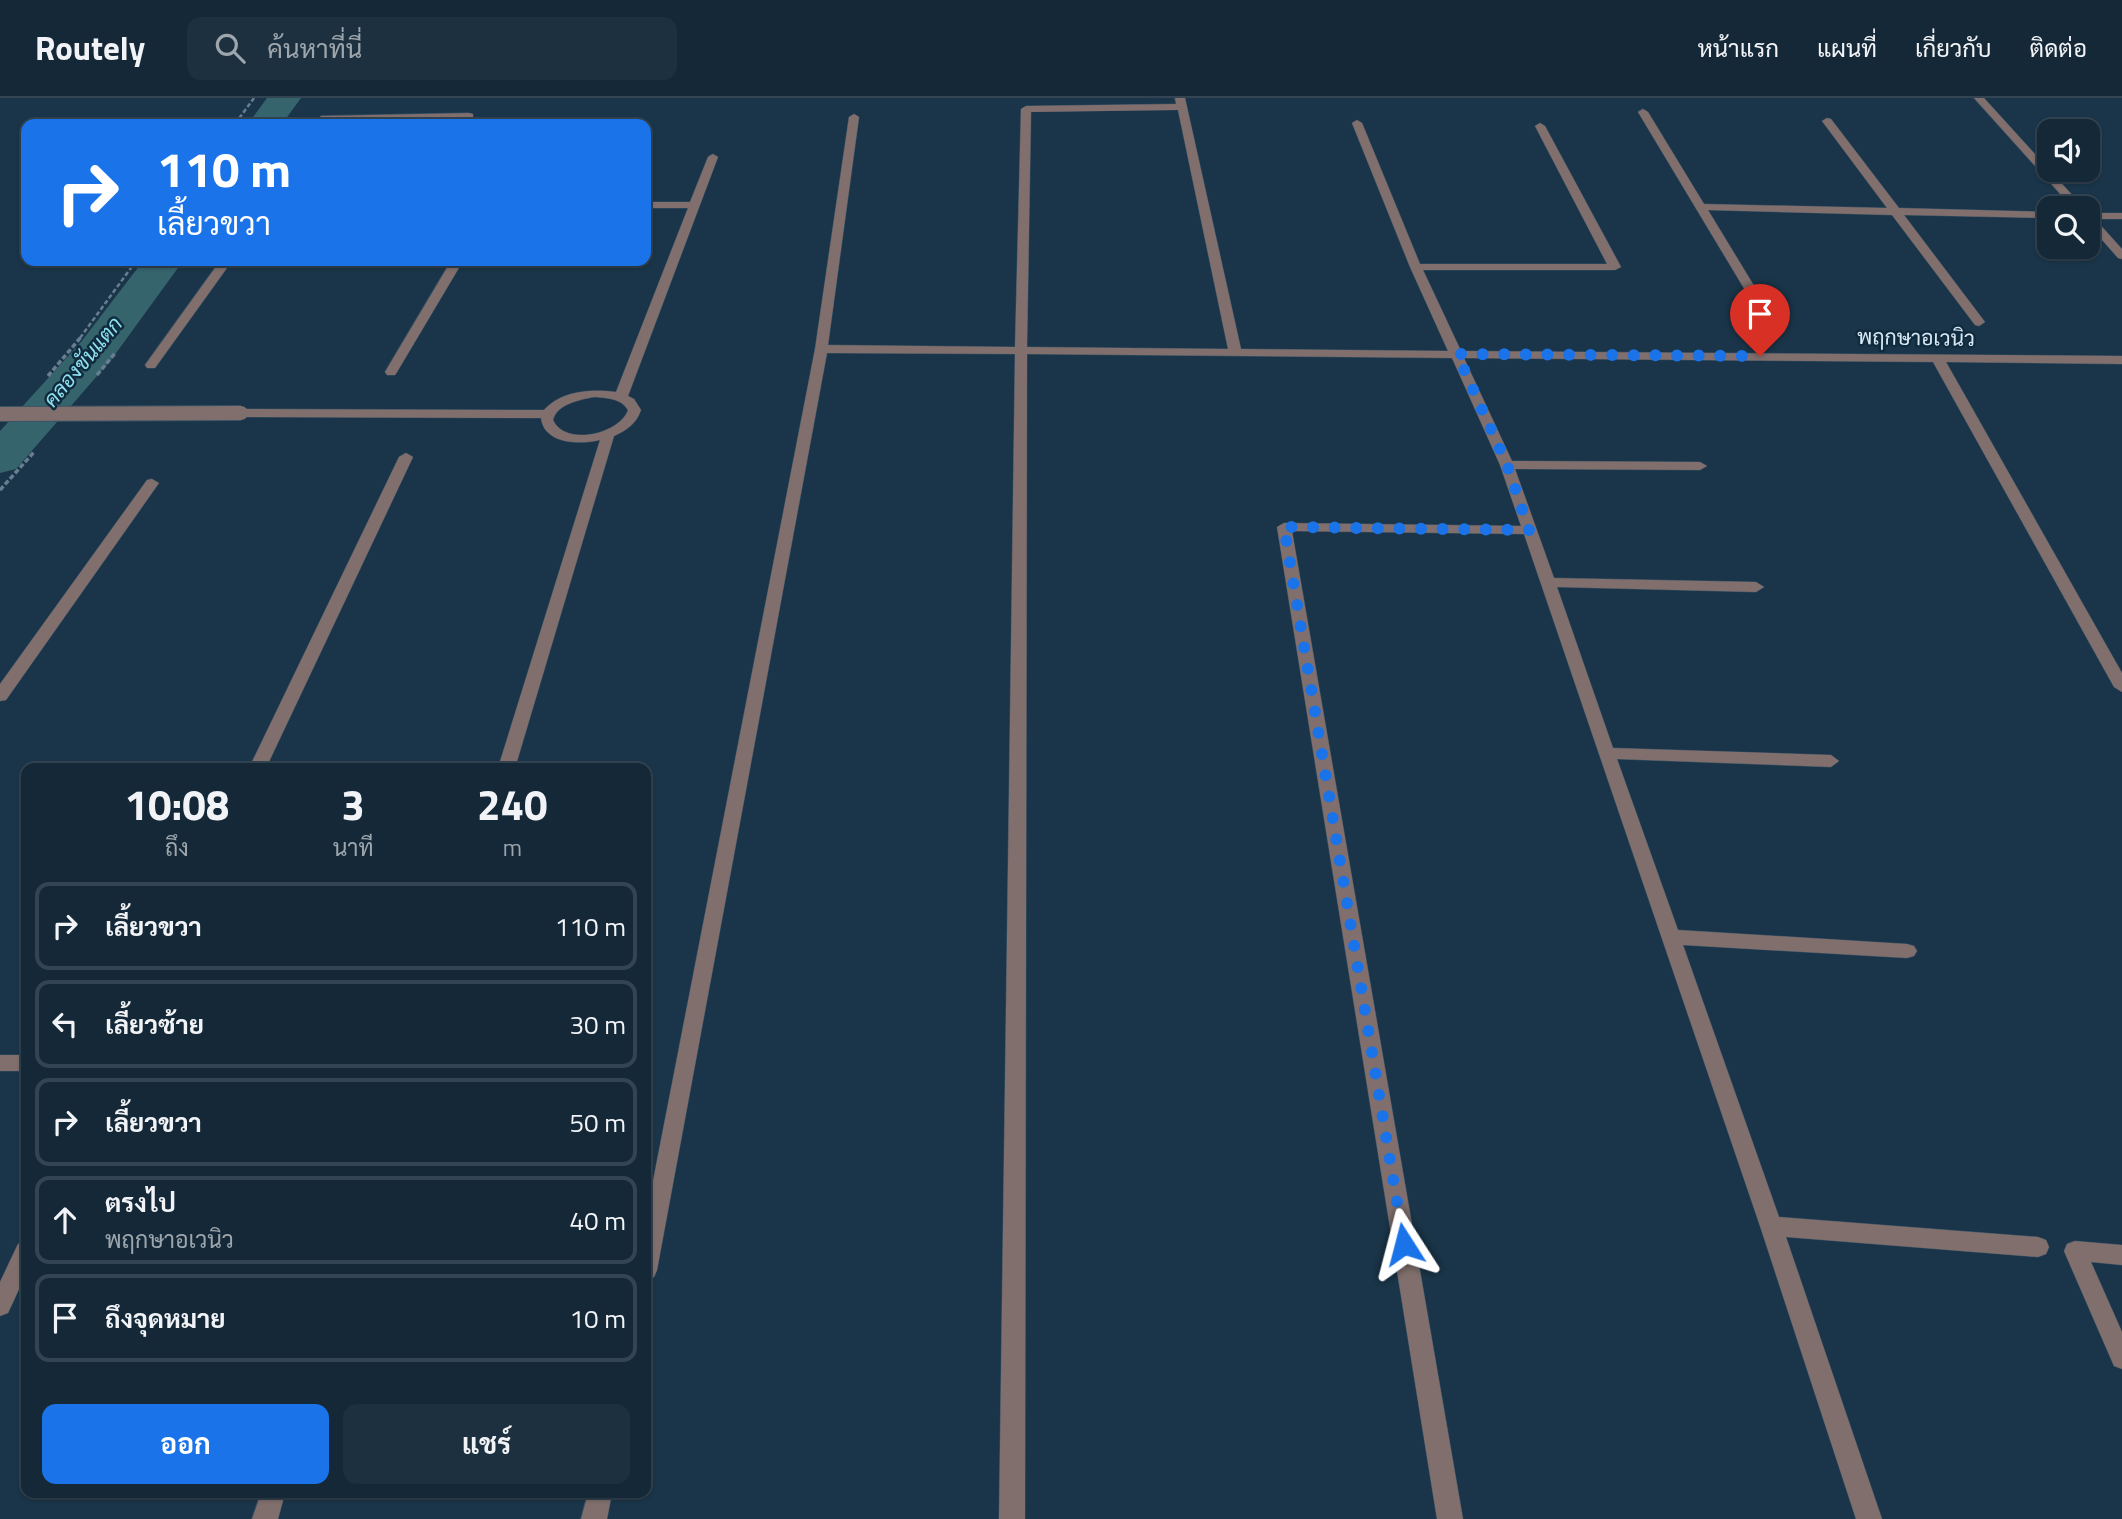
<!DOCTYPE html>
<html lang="th">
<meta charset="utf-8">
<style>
:root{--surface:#142837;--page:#1d303f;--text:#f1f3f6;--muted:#9da6ad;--line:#334452;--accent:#1a73e8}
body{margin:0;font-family:"Titillium Web",Sarabun,sans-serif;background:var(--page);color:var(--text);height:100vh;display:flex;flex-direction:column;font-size:26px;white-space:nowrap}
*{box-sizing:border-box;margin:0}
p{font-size:23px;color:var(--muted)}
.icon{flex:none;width:38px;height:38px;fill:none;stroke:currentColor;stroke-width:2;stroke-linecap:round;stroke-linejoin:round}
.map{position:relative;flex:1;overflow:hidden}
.drawer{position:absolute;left:21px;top:665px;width:630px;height:735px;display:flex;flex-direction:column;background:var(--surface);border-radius:14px;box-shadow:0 2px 5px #0004,0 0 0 2px var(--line)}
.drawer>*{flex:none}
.hud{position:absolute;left:21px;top:21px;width:630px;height:147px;border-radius:14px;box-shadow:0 2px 5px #0004,0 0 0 2px var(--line);background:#1a73e8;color:#fff;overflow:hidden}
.fabs{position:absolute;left:2037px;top:21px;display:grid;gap:14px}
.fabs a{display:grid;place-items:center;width:63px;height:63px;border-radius:14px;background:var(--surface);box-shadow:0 2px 5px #0004,0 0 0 2px var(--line);font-size:35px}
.pin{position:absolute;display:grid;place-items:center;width:60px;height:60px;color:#fff;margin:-72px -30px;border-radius:50% 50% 50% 0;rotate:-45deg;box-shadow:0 0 7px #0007}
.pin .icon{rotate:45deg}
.me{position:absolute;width:77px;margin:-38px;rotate:351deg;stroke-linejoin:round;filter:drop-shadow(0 0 5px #0008)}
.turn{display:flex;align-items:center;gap:24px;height:147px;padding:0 21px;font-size:32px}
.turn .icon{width:91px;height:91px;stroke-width:2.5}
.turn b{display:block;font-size:49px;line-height:60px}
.eta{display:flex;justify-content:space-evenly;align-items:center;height:119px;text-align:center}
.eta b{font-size:42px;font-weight:700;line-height:49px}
.action{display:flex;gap:14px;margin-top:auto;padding:14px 21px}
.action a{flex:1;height:80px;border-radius:14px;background:var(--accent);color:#fff;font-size:28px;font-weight:700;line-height:80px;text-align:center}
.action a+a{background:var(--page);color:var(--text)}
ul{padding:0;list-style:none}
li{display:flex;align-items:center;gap:21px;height:88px;margin:0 14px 10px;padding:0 7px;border:4px solid var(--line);border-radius:14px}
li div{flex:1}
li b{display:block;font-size:26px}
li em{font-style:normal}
header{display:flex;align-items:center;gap:42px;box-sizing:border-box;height:98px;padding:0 35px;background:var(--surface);border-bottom:2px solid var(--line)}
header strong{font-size:33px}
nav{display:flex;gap:38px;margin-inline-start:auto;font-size:24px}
.search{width:490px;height:63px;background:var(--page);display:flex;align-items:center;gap:18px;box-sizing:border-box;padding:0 24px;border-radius:14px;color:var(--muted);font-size:26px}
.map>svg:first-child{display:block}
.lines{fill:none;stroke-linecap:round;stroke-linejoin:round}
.canal{fill:#36646d;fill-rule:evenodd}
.minor-casing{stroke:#395265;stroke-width:1}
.path-far1{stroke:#687e8f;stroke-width:2.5;stroke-dasharray:4.5 2.5;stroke-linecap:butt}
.path{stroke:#687e8f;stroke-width:3.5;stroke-dasharray:5 2.5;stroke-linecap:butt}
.minor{fill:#806f6d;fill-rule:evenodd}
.minor-bridge-casing{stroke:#395265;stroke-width:16;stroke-linecap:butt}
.minor-bridge{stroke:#806f6d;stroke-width:14}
.route{stroke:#1a73e8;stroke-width:12;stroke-dasharray:0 21.6}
.labels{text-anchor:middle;stroke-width:5;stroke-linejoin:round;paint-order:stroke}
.far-street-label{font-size:21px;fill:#d9e9f6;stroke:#102b3e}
.far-water-label{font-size:21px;font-style:italic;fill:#8ee0ef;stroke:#102b3e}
</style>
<header>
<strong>Routely</strong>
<div class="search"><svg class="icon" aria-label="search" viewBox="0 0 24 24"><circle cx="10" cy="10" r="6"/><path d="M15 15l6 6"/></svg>ค้นหาที่นี่</div>
<nav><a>หน้าแรก</a><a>แผนที่</a><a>เกี่ยวกับ</a><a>ติดต่อ</a></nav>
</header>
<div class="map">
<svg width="2122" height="1421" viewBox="0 0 2122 1421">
<rect width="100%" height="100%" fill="#1a3549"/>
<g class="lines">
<path class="canal" d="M267,0H301L282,26H248Z
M143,163H183L111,262L16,371L0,375V333L81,244Z"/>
<g class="minor-casing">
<path id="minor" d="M1175,0H1185L1241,251L1448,253L1410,169L1352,25L1357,22L1362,25L1420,166H1607L1535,28L1540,25L1545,28L1621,169L1615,172H1423L1461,253L2122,258V266L1946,264L2122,575V594L2114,589L1933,264L1464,260L1512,363L1700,364L1707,368L1700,372L1515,371L1554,480L1756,484L1764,489L1756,494L1557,489L1613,650L1831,657L1839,663L1831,669L1617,661L1678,832L1907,846L1914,848L1917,853L1914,858L1907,860L1683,847L1779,1119L2038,1139L2046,1142L2049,1149L2046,1156L2038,1159L1786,1139L1882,1421H1856L1760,1128L1524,436L1292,433L1463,1421H1437L1277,429L1284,425L1521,428L1500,367L1452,260L1027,256L1025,1421H999L1015,256L827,255L657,1172L654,1179L646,1182V1119L815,251L849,19L854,16L859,19L828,247L1015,249L1021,11L1026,8L1176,6ZM1178,12L1228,251L1027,249L1031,14Z
M1974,0H1984L2084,110H2073Z
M1643,11L1648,14L1704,106L1887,110L1822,23L1827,20L1831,21L1899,110L2049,114V120L1904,117L1985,224L1979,228L1975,227L1892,117L1708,112L1773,219L1763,222L1638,14Z
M469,15L473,16V20L313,26L321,18Z
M713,56L718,59L628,298L634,301L641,312C636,326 627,332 614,338L515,670H498L600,342C579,347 544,346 541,320L241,319L234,315L241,311L544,312C562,292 592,291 616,294L688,110H646V104H690L708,59ZM594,299C606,300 621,300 628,312C620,336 565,349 553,322C557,306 579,302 594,299Z
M2088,115H2122V121H2095L2122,151V161L2118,160L2088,126Z
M220,163H232L155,270H147L145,267Z
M451,163H463L397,274L395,277H387L385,274Z
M406,355L413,359L266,670H249L399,359Z
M152,381L159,385L6,602L0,603V586L147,382Z
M0,957H26V973H0Z
M26,1143V1176L8,1215L0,1218V1184L18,1146Z
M2075,1143L2122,1147V1167L2091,1164L2122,1234V1271L2114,1268L2064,1153L2067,1146Z
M261,1395H285L278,1421H252Z
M588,1395H612L607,1421H581Z"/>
</g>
<path class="path-far1" d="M235,26L254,0
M80,240L136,163"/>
<path class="path" d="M97,277L116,254
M48,278L81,239
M0,392L34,354"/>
<use href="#minor" class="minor"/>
<g class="minor-bridge-casing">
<path id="minor-bridge" d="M0,316L241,315"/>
</g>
<use href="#minor-bridge" class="minor-bridge"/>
</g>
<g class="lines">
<path class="route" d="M1404,1146L1284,429L1529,432L1507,367L1457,256L1760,258"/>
</g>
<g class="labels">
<g class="far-street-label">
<text transform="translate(1916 240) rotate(1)" y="7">พฤกษาอเวนิว</text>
</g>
<g class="far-water-label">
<text transform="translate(83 264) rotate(-50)" y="7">คลองขันแตก</text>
</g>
</g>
</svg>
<div class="fabs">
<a><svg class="icon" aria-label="sound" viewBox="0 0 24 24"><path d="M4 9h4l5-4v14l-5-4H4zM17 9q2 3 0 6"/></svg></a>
<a><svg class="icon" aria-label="search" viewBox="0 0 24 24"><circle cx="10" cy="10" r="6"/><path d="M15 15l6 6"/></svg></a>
</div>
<div class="pin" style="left:1760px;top:258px;background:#d93025"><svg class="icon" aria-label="arrive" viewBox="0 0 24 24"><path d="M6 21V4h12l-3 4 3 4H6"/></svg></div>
<svg class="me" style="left:1404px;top:1146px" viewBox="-20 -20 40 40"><path d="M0-17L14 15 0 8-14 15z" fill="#1a73e8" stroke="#fff" stroke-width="4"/></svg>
<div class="hud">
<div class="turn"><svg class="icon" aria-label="right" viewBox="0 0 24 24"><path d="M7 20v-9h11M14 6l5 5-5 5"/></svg><div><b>110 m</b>เลี้ยวขวา</div></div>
</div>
<section class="drawer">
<div class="eta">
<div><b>10:08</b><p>ถึง</p></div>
<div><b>3</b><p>นาที</p></div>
<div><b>240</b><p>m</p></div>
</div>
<ul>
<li><svg class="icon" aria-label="right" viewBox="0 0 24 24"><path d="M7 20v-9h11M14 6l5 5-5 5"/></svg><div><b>เลี้ยวขวา</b></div><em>110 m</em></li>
<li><svg class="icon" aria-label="left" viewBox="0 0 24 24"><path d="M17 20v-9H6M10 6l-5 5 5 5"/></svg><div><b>เลี้ยวซ้าย</b></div><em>30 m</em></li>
<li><svg class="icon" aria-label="right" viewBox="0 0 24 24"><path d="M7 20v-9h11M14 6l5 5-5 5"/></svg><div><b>เลี้ยวขวา</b></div><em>50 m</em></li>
<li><svg class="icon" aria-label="ahead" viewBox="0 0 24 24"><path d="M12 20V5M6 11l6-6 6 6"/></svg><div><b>ตรงไป</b><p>พฤกษาอเวนิว</p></div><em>40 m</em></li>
<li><svg class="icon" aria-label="arrive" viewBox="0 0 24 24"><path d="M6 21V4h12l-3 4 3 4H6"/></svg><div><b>ถึงจุดหมาย</b></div><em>10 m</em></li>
</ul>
<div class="action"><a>ออก</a><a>แชร์</a></div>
</section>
</div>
